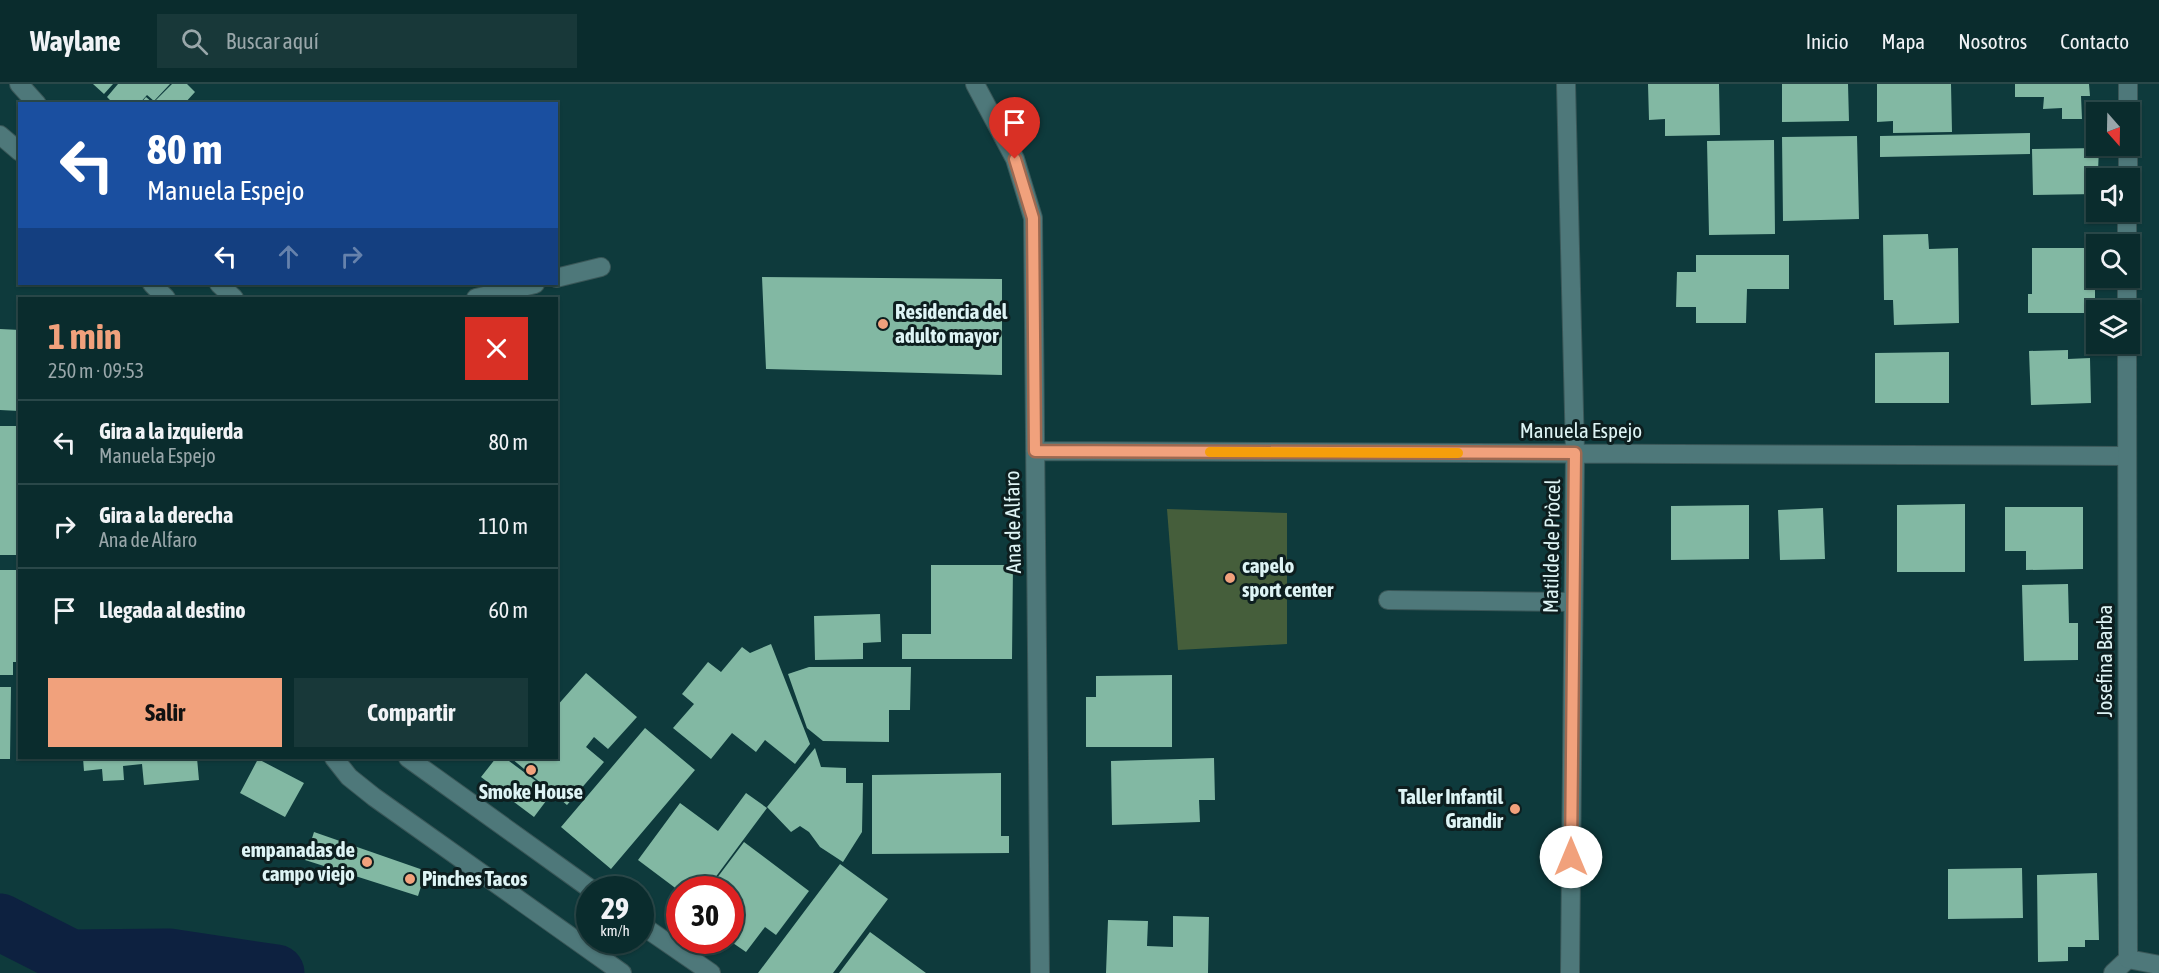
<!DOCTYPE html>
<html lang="es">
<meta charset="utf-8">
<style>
:root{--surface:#0a2c2d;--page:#183839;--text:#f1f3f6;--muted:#99a7aa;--line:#2a4849;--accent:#f1a17c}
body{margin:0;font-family:"Asap Condensed",sans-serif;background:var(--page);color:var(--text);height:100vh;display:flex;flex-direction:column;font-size:22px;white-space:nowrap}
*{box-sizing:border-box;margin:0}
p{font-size:20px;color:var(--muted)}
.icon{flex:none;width:33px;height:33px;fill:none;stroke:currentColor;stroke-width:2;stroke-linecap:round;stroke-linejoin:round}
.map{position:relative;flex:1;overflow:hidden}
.side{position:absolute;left:18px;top:213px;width:540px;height:462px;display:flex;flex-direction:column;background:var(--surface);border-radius:0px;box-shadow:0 2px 4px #0004,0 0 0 2px var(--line)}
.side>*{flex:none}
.hud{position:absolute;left:18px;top:18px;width:540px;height:183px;border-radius:0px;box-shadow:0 2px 4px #0004,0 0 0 2px var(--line);background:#1a4fa0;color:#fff;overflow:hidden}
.needle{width:39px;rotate:160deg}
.buttons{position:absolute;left:2086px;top:18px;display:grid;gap:12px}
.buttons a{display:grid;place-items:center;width:54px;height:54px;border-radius:0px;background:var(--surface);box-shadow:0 2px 4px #0004,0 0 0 2px var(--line);font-size:30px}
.speed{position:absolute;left:576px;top:792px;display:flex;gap:12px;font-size:30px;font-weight:700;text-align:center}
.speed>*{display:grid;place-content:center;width:78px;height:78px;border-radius:50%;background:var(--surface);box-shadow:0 2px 4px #0004,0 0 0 2px var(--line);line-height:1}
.speed small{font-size:15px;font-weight:400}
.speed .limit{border:9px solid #d22;background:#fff;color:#111}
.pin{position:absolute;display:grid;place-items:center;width:51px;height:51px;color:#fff;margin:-62px -26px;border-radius:50% 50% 50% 0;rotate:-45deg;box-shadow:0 0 6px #0007}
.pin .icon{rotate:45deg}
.me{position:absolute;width:66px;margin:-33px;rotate:0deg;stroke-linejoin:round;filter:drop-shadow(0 0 4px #0008)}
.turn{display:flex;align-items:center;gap:21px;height:126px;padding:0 30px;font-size:27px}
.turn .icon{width:78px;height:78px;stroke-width:2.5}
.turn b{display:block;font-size:42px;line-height:51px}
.lanes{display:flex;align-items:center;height:57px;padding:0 30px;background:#0003;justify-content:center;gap:30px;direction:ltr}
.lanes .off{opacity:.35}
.round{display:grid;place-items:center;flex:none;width:63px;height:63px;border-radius:0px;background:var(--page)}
.overview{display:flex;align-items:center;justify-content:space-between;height:102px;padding:0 30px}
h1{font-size:36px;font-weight:700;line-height:45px;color:var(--accent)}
.button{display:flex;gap:12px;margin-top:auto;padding:12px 30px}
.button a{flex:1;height:69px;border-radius:0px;background:var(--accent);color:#111;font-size:24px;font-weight:700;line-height:69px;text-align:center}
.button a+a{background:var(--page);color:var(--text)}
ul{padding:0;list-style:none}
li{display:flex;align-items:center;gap:18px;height:84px;padding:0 30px;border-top:2px solid var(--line)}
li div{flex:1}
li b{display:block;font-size:22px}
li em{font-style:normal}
header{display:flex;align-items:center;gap:36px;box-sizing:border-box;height:84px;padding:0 30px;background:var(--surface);border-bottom:2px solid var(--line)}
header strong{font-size:28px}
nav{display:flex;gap:33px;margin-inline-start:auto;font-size:21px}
.search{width:420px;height:54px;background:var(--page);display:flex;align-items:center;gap:15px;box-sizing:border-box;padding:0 21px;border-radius:0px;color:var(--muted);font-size:22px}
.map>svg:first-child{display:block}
.green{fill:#455e3b}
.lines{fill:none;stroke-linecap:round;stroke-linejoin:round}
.river{stroke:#0d2140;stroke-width:57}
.building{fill:#82b8a3}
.street-casing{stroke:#3a5758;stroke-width:20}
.secondary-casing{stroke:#3a5758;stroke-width:20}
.street{stroke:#4e787a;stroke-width:18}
.secondary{stroke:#4e787a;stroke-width:18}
.route-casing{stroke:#9d6951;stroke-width:15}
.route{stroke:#f1a17c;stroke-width:10}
.slow{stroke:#f59e0b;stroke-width:10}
.poi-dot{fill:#f1a17c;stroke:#0d1e1f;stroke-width:2}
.labels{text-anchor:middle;stroke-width:6;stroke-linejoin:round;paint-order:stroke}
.poi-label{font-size:21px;font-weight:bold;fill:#def4f5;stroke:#0d1e1f;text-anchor:start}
.street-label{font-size:21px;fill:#def4f5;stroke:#0d1e1f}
</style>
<header>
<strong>Waylane</strong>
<div class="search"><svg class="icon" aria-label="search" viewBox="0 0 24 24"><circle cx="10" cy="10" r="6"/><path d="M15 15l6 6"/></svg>Buscar aquí</div>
<nav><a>Inicio</a><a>Mapa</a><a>Nosotros</a><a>Contacto</a></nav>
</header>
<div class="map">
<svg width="2159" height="889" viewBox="0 0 2159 889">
<rect width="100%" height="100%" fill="#0e3a3c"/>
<path class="green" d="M1167,425L1287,429V560L1178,566Z"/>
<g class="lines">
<path class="river" d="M0,838L71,874L169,873L276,889"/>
</g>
<path class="building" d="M93,0H113L104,10Z
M118,0H170L154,17L147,11L139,20H114L107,13Z
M172,0H187L195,8L184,20H140L146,13L153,19Z
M1648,0H1719L1720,51L1665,52V35L1649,36Z
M1782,0H1848L1849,37L1782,38Z
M1877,0H1951L1952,48L1893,49V37L1877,38Z
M2015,0H2089L2090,12H2081L2082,35H2062V24L2043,25L2044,13H2015Z
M2030,49V70L1880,73V52Z
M1857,52L1859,135L1783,137L1782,53Z
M1774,56L1775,150L1709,151L1707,57Z
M2099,64L2097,110L2033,111L2032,65Z
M1928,150L1929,165L1958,164L1959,239L1894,241L1893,216H1884L1883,151Z
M2032,164H2095V229H2028V210H2032Z
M1696,171H1789V205H1747L1746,239H1696V223H1676L1677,188H1696Z
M762,193L1002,195V291L766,285Z
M0,245L20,246V327L0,326Z
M2068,266V275L2090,274L2091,319L2031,321L2029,267Z
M1949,268V319H1875V269Z
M0,342H20V471H0Z
M1965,420V488H1897V421Z
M1749,421V475L1671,476V422Z
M2005,423H2083V485L2026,486V467H2005Z
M1823,424L1825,475L1780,476L1778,426Z
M931,481H1013L1012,575H902V550H931Z
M0,486H19L20,578H13V591H0Z
M2068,500L2069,539H2078V576L2024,577L2022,501Z
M880,530L881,558L863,559V575L815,576L814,532Z
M771,560L810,660L795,680L765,656L756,668L732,649L711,675L673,644L694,620L682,610L708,578L721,588L742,563L750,569Z
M809,583H911L910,626H889V658L823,657L807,644L788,590Z
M586,589L637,633L608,665L594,653L586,663L604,678L567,721L511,674H556V623Z
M1172,591V663H1086V613H1096V592Z
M0,603H11L10,675H0Z
M645,644L695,686L611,785L561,743Z
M815,664L821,683L846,684V699H863L862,748L843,778L820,763L809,748L800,742L791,748L767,723Z
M83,674H197L199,696L144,701L142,680L123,682L124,696L103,697L102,685L84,687Z
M496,674H505L552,709L534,733L481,693Z
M1214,674L1215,716H1199L1200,738L1112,741L1111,677Z
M258,675L304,699L285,733L240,709Z
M1001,689V752H1009V769L872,770V691Z
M746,709L767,724L706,806H678L638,776L680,719L718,747Z
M314,748L426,787L418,812L305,776Z
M744,758L809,807L776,851L765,843L746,868L730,857V806H708Z
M840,780L888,815L833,889H758Z
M2022,784L2023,834L1948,835V785Z
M2097,789L2099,856H2085V863H2068V877L2038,878L2037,791Z
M1173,832L1209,833L1208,889H1106L1108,836L1148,837L1147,862L1173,863Z
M870,848L926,889H839Z"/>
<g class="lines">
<g class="street-casing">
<path id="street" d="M975,0L1015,75L1033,134L1040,889
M1566,0L1575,369L1570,889
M556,194L601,183
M476,214L535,200
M1035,367L2126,372
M1388,516L1573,518
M2113,889L2128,875"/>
</g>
<g class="secondary-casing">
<path id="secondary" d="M19,0L37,20
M2128,28V0
M0,51L20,68
M2128,94V62
M2127,160V128
M152,200L166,214
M219,200L234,214
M2127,226V194
M2127,260L2128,875L2159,881
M334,674L349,693L374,713L622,889
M408,674L592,806
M640,840L711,889"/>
</g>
<use href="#street" class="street"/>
<use href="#secondary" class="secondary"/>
</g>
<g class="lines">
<g class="route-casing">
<path id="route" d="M1015,75L1033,134L1035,367L1575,369L1571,773"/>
</g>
<use href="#route" class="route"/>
<path class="slow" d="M1210,368L1458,369"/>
</g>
<g class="poi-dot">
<circle cx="883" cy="240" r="6"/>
<circle cx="1230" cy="494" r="6"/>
<circle cx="531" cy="686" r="6"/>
<circle cx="1515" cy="725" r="6"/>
<circle cx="367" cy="778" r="6"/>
<circle cx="410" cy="795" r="6"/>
</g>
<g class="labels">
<g class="poi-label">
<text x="895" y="235">Residencia del<tspan x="895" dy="24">adulto mayor</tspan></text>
<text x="1242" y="489">capelo<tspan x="1242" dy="24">sport center</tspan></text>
<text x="531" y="715" text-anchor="middle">Smoke House</text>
<text x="1503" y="720" text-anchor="end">Taller Infantil<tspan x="1503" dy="24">Grandir</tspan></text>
<text x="355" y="773" text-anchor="end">empanadas de<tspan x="355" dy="24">campo viejo</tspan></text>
<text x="422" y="802">Pinches Tacos</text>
</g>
<g class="street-label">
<text x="1581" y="354">Manuela Espejo</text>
<text transform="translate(1013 438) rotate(-91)" y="7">Ana de Alfaro</text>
<text transform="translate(1552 462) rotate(-89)" y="7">Matilde de Pròcel</text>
<text transform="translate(2105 577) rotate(-90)" y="7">Josefina Barba</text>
</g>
</g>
</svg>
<div class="buttons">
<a><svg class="needle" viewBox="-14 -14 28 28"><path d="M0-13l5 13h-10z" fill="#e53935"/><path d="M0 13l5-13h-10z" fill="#99a7aa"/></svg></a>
<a><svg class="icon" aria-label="sound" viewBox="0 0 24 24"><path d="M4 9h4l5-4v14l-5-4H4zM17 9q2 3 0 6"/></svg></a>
<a><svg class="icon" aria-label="search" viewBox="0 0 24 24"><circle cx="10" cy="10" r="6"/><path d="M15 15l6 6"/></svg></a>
<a><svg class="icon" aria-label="layers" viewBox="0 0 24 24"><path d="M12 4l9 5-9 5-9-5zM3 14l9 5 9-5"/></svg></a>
</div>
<div class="speed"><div>29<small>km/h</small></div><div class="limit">30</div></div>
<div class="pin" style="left:1015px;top:75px;background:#d93025"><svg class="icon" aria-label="arrive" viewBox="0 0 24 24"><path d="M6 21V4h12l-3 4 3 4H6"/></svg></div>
<svg class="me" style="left:1571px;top:773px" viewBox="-20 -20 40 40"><circle r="19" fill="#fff"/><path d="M0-13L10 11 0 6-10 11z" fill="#f1a17c"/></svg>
<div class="hud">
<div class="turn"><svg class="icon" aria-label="left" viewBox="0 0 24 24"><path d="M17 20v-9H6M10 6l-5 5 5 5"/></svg><div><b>80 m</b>Manuela Espejo</div></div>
<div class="lanes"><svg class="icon" aria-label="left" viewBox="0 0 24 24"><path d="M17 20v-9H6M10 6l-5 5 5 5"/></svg><svg class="icon off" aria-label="ahead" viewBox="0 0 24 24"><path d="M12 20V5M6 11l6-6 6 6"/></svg><svg class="icon off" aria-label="right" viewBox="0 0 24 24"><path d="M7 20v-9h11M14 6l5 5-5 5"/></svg></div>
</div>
<section class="side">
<div class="overview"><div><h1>1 min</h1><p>250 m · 09:53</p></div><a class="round" style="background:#d93025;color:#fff"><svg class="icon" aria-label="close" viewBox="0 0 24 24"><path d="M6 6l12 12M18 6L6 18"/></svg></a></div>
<ul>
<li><svg class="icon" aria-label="left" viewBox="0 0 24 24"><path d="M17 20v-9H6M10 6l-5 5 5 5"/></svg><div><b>Gira a la izquierda</b><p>Manuela Espejo</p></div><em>80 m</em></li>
<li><svg class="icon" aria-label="right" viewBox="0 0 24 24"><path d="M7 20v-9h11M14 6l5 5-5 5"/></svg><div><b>Gira a la derecha</b><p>Ana de Alfaro</p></div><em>110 m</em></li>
<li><svg class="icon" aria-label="arrive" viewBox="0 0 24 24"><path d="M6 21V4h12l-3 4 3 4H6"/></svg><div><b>Llegada al destino</b></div><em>60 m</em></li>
</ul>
<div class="button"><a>Salir</a><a>Compartir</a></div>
</section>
</div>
